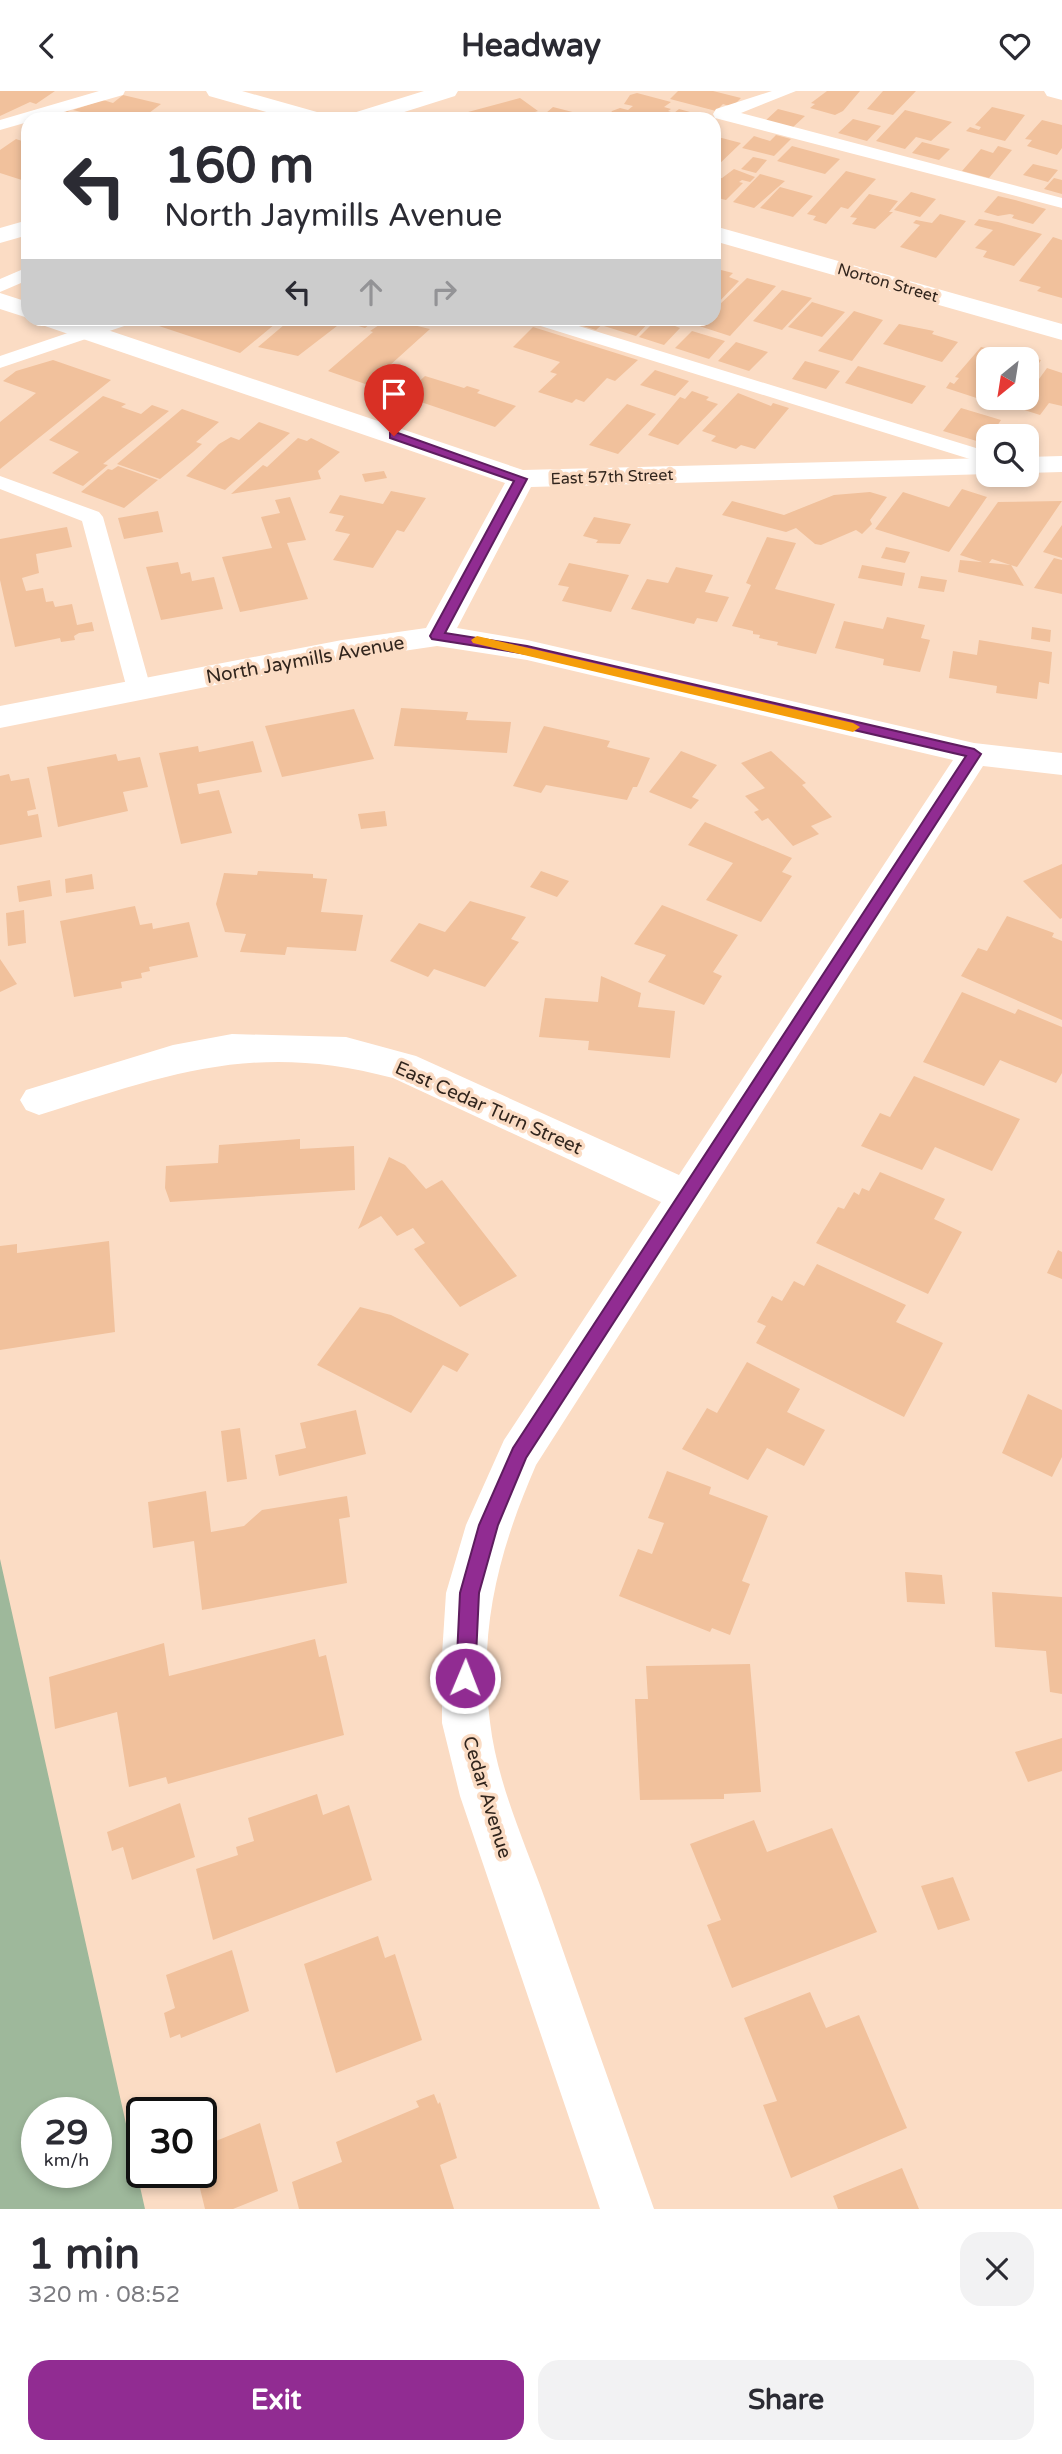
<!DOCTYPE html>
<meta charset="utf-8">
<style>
:root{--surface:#fff;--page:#f2f2f3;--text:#2b2b33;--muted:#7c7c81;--accent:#912c92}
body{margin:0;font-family:"Varela Round",sans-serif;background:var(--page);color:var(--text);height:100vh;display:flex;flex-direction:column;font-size:26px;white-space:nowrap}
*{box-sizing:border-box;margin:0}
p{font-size:23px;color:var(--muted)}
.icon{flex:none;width:38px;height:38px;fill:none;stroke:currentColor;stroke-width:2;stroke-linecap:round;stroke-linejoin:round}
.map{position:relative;height:2118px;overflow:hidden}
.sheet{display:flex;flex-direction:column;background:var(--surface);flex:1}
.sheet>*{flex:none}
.hud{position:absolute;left:21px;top:21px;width:700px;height:214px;border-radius:21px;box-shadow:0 4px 10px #0003;background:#fff;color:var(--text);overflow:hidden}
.needle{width:46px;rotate:210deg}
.fabs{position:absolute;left:976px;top:256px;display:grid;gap:14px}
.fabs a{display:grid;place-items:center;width:63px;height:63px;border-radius:14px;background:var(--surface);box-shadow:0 4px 10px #0003;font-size:35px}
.speed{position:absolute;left:21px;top:2006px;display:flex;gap:14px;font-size:35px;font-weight:700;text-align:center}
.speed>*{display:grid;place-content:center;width:91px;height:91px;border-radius:50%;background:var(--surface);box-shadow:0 4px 10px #0003;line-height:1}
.speed small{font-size:18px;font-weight:400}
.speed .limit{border:4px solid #111;border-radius:10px;background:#fff;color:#111}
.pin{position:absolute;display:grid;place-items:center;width:60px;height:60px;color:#fff;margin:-72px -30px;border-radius:50% 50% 50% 0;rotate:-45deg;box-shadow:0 0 7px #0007}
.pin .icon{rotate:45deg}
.me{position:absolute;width:77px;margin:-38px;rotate:1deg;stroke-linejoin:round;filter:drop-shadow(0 0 5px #0008)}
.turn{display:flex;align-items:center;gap:24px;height:147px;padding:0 28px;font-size:32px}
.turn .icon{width:91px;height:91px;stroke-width:2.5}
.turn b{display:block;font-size:49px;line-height:60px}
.lanes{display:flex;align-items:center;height:66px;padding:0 28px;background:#0003;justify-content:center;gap:35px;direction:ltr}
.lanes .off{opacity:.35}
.round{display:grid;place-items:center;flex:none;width:74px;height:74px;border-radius:21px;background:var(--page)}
.overview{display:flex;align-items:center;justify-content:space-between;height:119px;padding:0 28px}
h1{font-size:42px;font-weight:700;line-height:52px}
.button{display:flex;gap:14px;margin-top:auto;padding:14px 28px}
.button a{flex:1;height:80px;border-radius:21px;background:var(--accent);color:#fff;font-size:28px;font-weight:700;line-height:80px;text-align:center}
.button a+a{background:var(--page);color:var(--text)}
header{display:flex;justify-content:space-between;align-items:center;height:91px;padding:0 28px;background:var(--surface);font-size:32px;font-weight:700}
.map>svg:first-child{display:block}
.green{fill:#9eb89b;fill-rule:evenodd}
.building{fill:#f1c19c}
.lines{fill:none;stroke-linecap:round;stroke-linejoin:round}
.lane{fill:#fff;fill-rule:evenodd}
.street{fill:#fff;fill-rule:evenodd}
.route{fill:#912c92;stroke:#5e1d5f;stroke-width:2}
.slow{fill:#f59e0b}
.labels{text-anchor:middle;stroke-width:7;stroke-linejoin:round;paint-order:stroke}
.far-street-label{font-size:16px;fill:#31251d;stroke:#fbdcc4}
.street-label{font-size:19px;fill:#31251d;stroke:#fbdcc4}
</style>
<header><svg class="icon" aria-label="back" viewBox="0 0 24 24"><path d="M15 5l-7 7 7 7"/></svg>Headway<svg class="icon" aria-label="heart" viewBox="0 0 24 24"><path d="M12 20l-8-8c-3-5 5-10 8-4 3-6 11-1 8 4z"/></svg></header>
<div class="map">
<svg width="1062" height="2118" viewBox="0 0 1062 2118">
<rect width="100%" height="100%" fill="#fbdcc4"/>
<path class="green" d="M0,1468L145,2118H0ZM37,2021H96V2081H37Z"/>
<path class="building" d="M0,0H55L36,13L30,11L0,25Z
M678,0H713L741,7L732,16L723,13L716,20L670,8Z
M827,0H860L843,20L835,24L810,17L815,13L811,12Z
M883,0H916L893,24L867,18Z
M637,2L671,11L664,16L671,18L668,20L674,22L679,18L690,21L680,28H607L612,20L620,17L628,19L633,15L624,13L630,4Z
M123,4L161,13L141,28H109L73,19L103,9L113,12Z
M520,7L538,20L513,28H454L470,22L468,21Z
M553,16L588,25L584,28H539Z
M992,16L1025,24L1005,50L966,40L970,36L979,39L981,36L975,34Z
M778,18L805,25L792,37L765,30Z
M905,19L952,31L931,50L916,46L905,58L876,50Z
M67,20L88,28H53Z
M203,21L227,27V28H193Z
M853,28L881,35L867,50L838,42Z
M1042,29L1062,34V57L1057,64L1027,55L1032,49L1025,48Z
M776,44L791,48L774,65L742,57L754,45L770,50Z
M714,45L741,52L714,78Z
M16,48L28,52V91L0,82V59Z
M922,51L950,58L939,69L912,62Z
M792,55L840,68L825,83L777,70Z
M998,55L1012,59L989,87L962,80L981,58L993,62Z
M753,66L767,69L756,82L741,78Z
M1033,73L1058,79L1048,91L1023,84Z
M734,78L755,86L750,91L742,89L739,91L743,92L726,109L714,106V88L722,87Z
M846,80L876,88L848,118L841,116L826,133L813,129L816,125L807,123Z
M760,83L785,90L754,117L733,111Z
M1054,87L1062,89V103L1044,98Z
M780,96L813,105L793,126L760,117Z
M911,101L936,108L920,126L894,119Z
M869,103L898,110L889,121H893L875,138L852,133L857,127L850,126Z
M998,105L1015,109L1046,118L1033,133L1012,127L1014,124L1010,123L998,125L984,121Z
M940,123L966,130L936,167L900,156L920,134L913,132L916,129L932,132Z
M979,128L998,131L1042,143L1014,175L983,166L987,160L975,157L993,139L974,134Z
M1053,146L1062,149V207L1037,200L1041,196L1019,190Z
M717,178L733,182L729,186L739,190L714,216V181Z
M747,187L776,195L730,245L696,234L702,228H714V219Z
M782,199L812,207L782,239L753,230Z
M812,211L845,221L822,246L788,236Z
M854,220L883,229L852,270L818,260Z
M164,228H281L240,262L156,234Z
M291,228L308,234L315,228L337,235L298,265L258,256Z
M336,228H377L365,237Z
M388,228L430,238L368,294L328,280L373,241L370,240Z
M560,228H608L596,239Z
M612,228H652L636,245L604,235Z
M657,228H682L675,235L680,237L664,254L639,246Z
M899,233L934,240L932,243L958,251L942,271L883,253Z
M533,236L638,269L615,290L607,287L584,311L576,308L572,312L538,301L557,283L550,281L560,271L513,256Z
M692,240L725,250L709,268L675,257Z
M736,251L768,261L749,280L718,270Z
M981,256L1041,269L1027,291V268H989V306H1015L1007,317L946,297L950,291L954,293L959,287L955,286Z
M53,269L111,289L0,378V331L36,302L3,290L16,280Z
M805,270L840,280L826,298L792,288Z
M858,275L926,295L912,313L845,292Z
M1047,277L1062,282V315L1049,312L1040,324L1018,317Z
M655,279L689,290L675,305L640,294Z
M425,285L464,297L467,295L480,299L477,302L516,315L495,336L403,305Z
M692,300L709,306L706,309L718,313L678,354L648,344L680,306L685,308Z
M738,302L771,315L773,312L789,317L755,358L741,354L736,358L711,350L716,345L702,340Z
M103,305L126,313L121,316L141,323L152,314L169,320L103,373L108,374L83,395L52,382L79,361L49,349Z
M627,313L656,323L618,363L589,354Z
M961,317L1001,329L991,344L987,343L980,351L943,340Z
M182,318L219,331L196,351L202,353L193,361L160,388L117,373Z
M259,331L290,342L225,399L186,385L219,353L231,346L239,349Z
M298,347L307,350L311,347L340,361L318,380L321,388L231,403L263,374L267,376Z
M118,375L158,389L124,417L81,401L108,378L112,379Z
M384,380L387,387L365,391L362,383Z
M962,398L987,406L949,461L875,438L903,401L949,416Z
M391,400L426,407L404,441L397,439L373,477L333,469L350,443L335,440L344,425L329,422L340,404L383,413Z
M870,401L887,406L870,429L872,433L862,443L856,439L821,454L815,453L796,437L786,441L722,424L732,410L784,424L834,404Z
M290,406L306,449L287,452L308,508L240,521L222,466L272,457L261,426L280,422L275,409Z
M1062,410L1017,476L992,468L988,473L960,464L998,411Z
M158,420L163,441L124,448L118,427Z
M594,426L631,433L620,453L596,452L598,449L583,445Z
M1062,434V467L1043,461Z
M67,436L72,456L36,463L39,482L22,487L26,500L43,497L46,511L53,510L55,516L72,513L77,534L92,531L94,540L79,542L74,545L75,549L61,551L60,547L15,556L0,489V448Z
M767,446L796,452L775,498L835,513L816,563L777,554L778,551L759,547L760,544L753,543V540L732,535L751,494L746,492Z
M886,456L910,461L905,472L881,467Z
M1054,467L1062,469V503L1034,497Z
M960,469L1011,474L1024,495L958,481Z
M178,471L181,483L190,481L192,490L214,486L223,518L161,529L146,476Z
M569,472L629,484L611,521L562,510L569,496L558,494Z
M862,474L905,482L902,495L858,487Z
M676,476L713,484L705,501L729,506L717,531L697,527L694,533L631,518L647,488L668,492Z
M921,485L947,489L944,501L918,497Z
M887,526L925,534L921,547L930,549L920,581L883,574L884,568L835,557L844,530L883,538Z
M1032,536L1051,539L1050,551L1031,548Z
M979,549L1052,561L1049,593L1039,591L1037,608L996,602L997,595L949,587L953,560L977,564Z
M401,617L468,621L466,629L511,631L507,662L394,655Z
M354,618L374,668L282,686L265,635Z
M544,635L610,650L607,656L650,667L637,696H633L627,709L546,694L541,702L513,695Z
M253,650L262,681L197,693L199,703L219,699L232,742L181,753L159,662L198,655L199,661Z
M681,660L717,674L692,706L699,709L691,718L649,701Z
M771,660L806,692L802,694L832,726L811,735L819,743L793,755L768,727L762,730L754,721L759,719L745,705L765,697L741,672Z
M116,663L118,670L140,666L148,696L123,701L128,720L58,736L47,676Z
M9,683L11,690L29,687L36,718L27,720L28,725L38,723L42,746L0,754V685Z
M385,720L387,735L361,738L358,723Z
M705,731L792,767L782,781L792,785L761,831L706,809L733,772L688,754Z
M1062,773V827L1060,828L1023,790Z
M258,780L313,783V787L327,788L321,821L363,824L356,860L287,856L285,864L240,861L246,843L225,841L216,813L224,782L257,784Z
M541,780L569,790L557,806L530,796Z
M92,783L94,798L66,802L65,788Z
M50,789L52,805L19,811L17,795Z
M470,810L526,826L511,848L519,851L485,896L434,878L428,886L390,870L419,832L445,841Z
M662,814L738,844L713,881L722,885L704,914L648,891L666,864L634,853Z
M135,815L140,834L152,832L153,838L189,831L198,866L149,876L150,880L141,882L142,887L121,891L122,897L74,906L60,830Z
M24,819L26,852L8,855L6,822Z
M1007,825L1054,842L1052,846L1062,850V929L961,885L978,857L987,860Z
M0,868L17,893L0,901Z
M601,885L641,902L638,916L675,920L670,967L588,959L589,950L539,946L545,907L598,911Z
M962,901L1015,923L1018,918L1062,936V982L1056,992L1000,969L984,995L923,971Z
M914,985L1020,1028L992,1080L935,1056L922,1079L861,1055L880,1022L890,1026Z
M300,1048V1058L354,1055L355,1099L170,1111L165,1097L166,1075L218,1072L219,1054Z
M389,1066L405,1074L426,1098L442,1089L517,1185L460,1216L414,1158L425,1152L413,1137L397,1145L381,1125L358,1138Z
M880,1081L945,1108L934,1128L962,1141L928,1203L816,1152L838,1116L844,1118L854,1101L859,1104L862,1097L869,1100Z
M109,1150L115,1241L0,1259V1155L17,1153V1162Z
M1058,1159L1062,1161V1188L1047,1182Z
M817,1173L906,1214L896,1231L943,1252L904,1326L756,1252L766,1235L757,1231L772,1205L782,1210L794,1190L804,1195Z
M360,1216L391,1224L469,1263L457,1281L443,1274L411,1322L317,1274Z
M747,1271L800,1298L787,1321L825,1339L804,1375L767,1357L748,1389L682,1358L707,1317L717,1322Z
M1028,1303L1062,1319V1366L1052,1386L1002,1362Z
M356,1319L366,1363L279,1385L275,1364L306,1357L300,1332Z
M240,1337L247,1388L227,1391L221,1340Z
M667,1380L711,1396L709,1403L768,1425L742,1490L750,1493L730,1544L712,1537L710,1541L619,1505L638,1458L652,1463L664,1432L648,1427Z
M206,1400L211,1441L244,1435L262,1419L347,1405L350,1426L339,1428L347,1492L202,1519L194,1450L153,1457L148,1411Z
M905,1481L942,1484L945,1513L907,1511Z
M992,1501L1062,1506V1603L1050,1601L1046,1560L995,1556Z
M315,1548L319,1566L326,1564L344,1644L168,1693L166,1686L129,1696L117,1621L55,1638L49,1586L164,1552L169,1585Z
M750,1573L761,1701L724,1703V1708L640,1709L635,1608H648L646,1575Z
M1062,1647V1680L1028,1691L1015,1661Z
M317,1703L323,1724L349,1714L372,1789L213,1849L196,1778L238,1764L236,1756L254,1750L248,1727Z
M180,1712L195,1766L132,1789L123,1756L112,1760L107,1741Z
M754,1729L767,1761L832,1737L877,1841L732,1897L707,1834L721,1829L690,1753Z
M953,1786L970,1829L938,1839L921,1795Z
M378,1845L385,1867L395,1863L422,1949L336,1982L304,1873Z
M232,1859L249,1920L181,1947L180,1943L170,1947L164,1922L175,1917L166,1884Z
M810,1901L826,1937L859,1924L907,2037L791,2087L763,2014L777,2010L744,1927Z
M434,2003L438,2013L440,2011L457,2067L440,2074L454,2118H299L292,2091L342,2071L336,2051L419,2016L416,2010Z
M260,2032L278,2100L233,2118H205L196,2081H201V2056Z
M902,2077L919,2118H838L833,2105Z"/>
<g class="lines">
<path class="lane" d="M99,0H125L123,4L39,28H28V31L0,39V29Z
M772,0H796L741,22L1062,107V117L715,27L713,23L716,18Z
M28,176V189L0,201V188Z
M109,228H135L133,232L0,277V265Z
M529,228H556L989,361V374L531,232Z
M0,385L99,421L103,426L151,598L147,603H131L127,598L82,430L0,398Z"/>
<path class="street" d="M206,0H242L324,23L328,28H291L209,5Z
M424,0H458L455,5L382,28H346L350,23Z
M1044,0H1062V9L1047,5Z
M28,129V144L0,152V137Z
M714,135L1062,233V249L714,150Z
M0,202L28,211V227L0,218Z
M38,228H75L523,379L989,367V383L531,396L457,537L527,549L974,652L1062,662V684L983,675L536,1374C499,1459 478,1538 490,1631C497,1692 525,1752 545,1808C581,1912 618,2015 654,2118H600L460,1705L442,1632V1564L446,1502L466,1434L504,1349L661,1111L393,987C255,950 170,983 39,1024L26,1019L20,1009L26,999L173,954L232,943L346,946L416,965L679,1084L953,669L527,569L437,555L342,569L0,637V615L342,549L426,537L505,392L42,234Z
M1062,365V381L1027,382V366Z"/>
</g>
<path class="route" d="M390,342H398L527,388L445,542L527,555L974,658L981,663L526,1367L498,1434L479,1502L475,1587L472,1593L465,1596L458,1593L456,1587L460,1502L479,1434L513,1357L966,665L527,563L432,548L430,545L514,390L390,347Z"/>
<path class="slow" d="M477,545L853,632L860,636L853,641L473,552L471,549Z"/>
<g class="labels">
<g class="far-street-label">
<text transform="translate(888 191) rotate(16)" y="6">Norton Street</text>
<text transform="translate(612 385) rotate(-2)" y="6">East 57th Street</text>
</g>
<g class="street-label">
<text transform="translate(305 568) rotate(-10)" y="7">North Jaymills Avenue</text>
<text transform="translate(489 1016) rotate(24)" y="7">East Cedar Turn Street</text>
<text transform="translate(488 1706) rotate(73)" y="7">Cedar Avenue</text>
</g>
</g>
</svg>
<div class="fabs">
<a><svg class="needle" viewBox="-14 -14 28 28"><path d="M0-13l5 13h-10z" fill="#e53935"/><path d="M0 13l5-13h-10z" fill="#7c7c81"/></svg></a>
<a><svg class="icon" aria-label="search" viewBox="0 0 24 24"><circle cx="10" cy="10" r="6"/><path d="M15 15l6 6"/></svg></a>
</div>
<div class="speed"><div>29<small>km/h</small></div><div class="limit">30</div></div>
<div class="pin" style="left:394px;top:345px;background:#d93025"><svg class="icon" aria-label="arrive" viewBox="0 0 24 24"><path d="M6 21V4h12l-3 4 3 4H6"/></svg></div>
<svg class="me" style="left:465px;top:1587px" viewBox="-20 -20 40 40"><circle r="17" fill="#912c92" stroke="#fff" stroke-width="3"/><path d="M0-11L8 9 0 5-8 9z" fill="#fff"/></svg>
<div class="hud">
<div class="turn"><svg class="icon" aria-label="left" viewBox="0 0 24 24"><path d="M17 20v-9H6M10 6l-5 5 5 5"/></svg><div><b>160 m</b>North Jaymills Avenue</div></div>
<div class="lanes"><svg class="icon" aria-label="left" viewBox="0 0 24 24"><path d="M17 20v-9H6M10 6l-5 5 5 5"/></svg><svg class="icon off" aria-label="ahead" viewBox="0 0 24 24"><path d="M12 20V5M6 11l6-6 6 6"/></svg><svg class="icon off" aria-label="right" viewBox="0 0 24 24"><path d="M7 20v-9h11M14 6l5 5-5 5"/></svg></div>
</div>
</div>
<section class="sheet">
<div class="overview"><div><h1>1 min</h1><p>320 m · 08:52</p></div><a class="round"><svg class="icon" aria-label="close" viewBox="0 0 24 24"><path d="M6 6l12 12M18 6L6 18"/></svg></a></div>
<div class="button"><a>Exit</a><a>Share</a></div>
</section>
